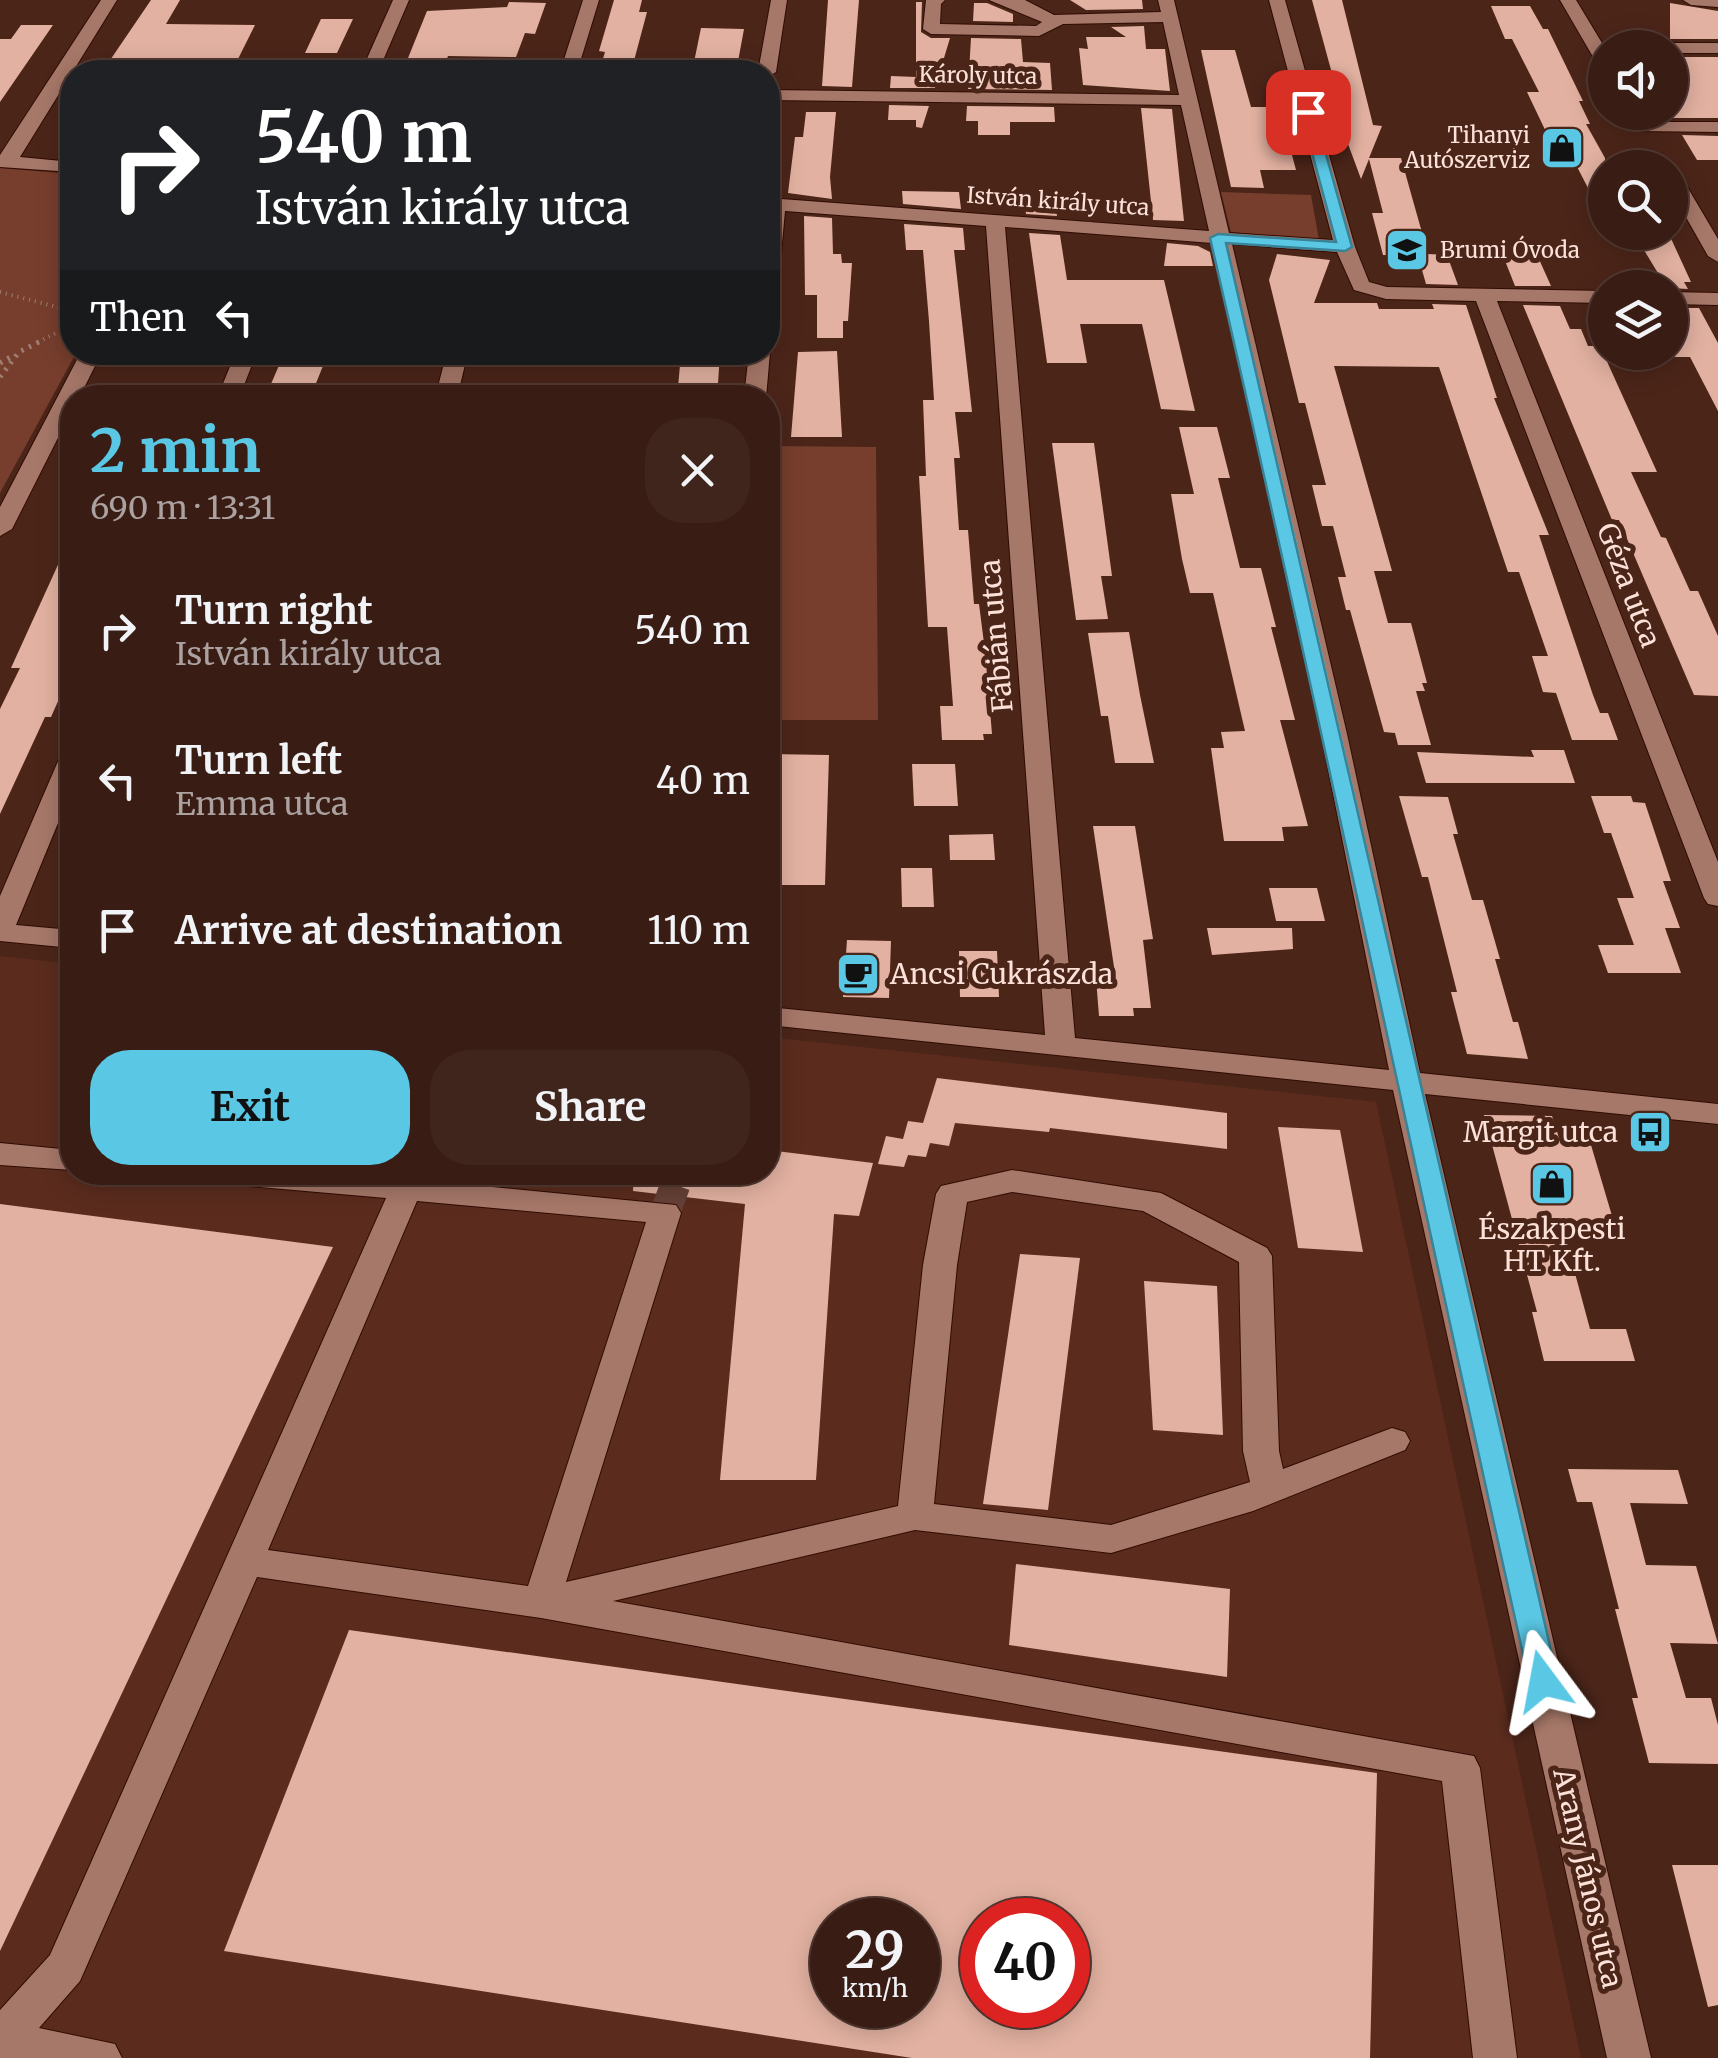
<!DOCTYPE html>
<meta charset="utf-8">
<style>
:root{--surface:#391c13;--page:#40251c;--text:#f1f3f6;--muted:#aba1a0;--line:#533a33;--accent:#5ac8e5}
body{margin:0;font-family:Merriweather,serif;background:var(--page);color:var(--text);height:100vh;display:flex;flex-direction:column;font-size:38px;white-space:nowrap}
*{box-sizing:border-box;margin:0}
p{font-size:32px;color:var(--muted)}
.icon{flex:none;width:55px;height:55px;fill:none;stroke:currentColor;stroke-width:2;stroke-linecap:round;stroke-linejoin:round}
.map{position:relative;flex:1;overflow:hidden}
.side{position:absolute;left:60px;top:385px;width:720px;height:800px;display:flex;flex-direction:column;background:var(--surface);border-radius:40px;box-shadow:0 5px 25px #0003,0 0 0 2px var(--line)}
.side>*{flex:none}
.guide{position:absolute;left:60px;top:60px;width:720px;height:305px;border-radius:40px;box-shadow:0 5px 25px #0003,0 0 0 2px var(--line);background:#202124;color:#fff;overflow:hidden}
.tools{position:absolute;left:1588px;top:30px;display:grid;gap:20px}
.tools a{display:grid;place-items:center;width:100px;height:100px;border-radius:50%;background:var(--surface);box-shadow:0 5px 25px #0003,0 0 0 2px var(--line);font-size:50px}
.speed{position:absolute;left:810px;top:1898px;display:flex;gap:20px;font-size:50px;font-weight:700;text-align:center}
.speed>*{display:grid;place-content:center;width:130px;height:130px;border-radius:50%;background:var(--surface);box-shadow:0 5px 25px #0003,0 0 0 2px var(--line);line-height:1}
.speed small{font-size:25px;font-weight:400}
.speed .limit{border:15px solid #d22;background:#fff;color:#111}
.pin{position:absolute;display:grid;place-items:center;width:85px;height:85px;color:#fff;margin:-42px;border-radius:20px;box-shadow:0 5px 15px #0006}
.me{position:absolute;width:110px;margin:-55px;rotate:347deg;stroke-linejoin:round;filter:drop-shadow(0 0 8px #0008)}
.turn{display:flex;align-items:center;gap:35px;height:210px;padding:0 30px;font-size:45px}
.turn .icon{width:130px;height:130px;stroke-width:2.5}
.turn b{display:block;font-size:70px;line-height:85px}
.then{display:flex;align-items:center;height:95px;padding:0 30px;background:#0003;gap:20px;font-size:38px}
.round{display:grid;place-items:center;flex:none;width:105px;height:105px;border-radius:40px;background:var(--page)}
.summary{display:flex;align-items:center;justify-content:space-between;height:170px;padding:0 30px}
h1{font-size:60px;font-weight:700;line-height:75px;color:var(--accent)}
.primary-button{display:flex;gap:20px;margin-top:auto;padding:20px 30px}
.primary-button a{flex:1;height:115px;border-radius:40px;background:var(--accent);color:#111;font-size:40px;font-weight:700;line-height:115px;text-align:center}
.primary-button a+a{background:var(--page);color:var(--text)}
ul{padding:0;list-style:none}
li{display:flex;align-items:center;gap:30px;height:150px;padding:0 30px}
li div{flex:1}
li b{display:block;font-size:38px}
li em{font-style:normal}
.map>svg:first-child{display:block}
.built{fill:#5b2c1e;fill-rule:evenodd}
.green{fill:#773e2d}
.building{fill:#e2b1a1;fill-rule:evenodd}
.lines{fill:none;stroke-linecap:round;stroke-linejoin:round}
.minor-tunnel{stroke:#664136;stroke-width:30;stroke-dasharray:30 15;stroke-linecap:butt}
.minor-casing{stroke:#310c03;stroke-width:2}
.path-far1{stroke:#9f7d73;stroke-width:4;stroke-dasharray:1 5;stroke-linecap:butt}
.path{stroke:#9f7d73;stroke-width:5;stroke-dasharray:2.5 6;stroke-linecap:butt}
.minor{fill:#a67869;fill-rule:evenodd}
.route{fill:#5ac8e5;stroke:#3a8295;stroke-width:2.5}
.labels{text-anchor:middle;stroke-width:10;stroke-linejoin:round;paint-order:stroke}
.far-street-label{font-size:22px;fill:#fce1d9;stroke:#4c2519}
.far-poi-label{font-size:22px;fill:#fce1d9;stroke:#4c2519;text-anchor:end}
.street-label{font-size:28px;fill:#fce1d9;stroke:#4c2519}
.poi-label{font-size:28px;fill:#fce1d9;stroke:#4c2519;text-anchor:start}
</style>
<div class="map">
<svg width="1718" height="2058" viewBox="0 0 1718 2058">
<rect width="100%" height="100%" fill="#4c2519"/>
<path class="built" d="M0,956L72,964V1172H768V1037L1376,1102L1581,2058H0ZM832,1920H918V2005H832ZM982,1920H1068V2005H982Z"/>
<path class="green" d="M0,168L72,174V352L76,353L0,493Z
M1221,192L1311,195L1319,240L1231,232Z
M768,446L876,447L878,720H768Z"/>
<path class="building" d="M151,0H180L166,24L255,25L235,65L179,64L174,72H102Z
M614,0H642L639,12H647L631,72H599L605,52L599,51Z
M828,0H859L852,87L822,86Z
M1070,0H1142L1143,9L1086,10Z
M1312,0H1342L1373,125L1382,126L1369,158H1401L1428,254L1447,255L1458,285L1426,284L1418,256L1383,255L1372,213H1383L1369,159L1361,179L1341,125H1346Z
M509,2L546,3L535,34L525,33L516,57L448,56L442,72H411L413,68H404L427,11L507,7Z
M916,2H922L921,32L931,38H950L935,88H890L891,76L916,77Z
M974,3H987L1013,14V22L973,21Z
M1670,3L1718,11V39H1670Z
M1491,6H1530L1543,29H1548L1583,101H1579L1590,124H1586L1605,158V221L1572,157H1558L1527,92H1539L1512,39H1505Z
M321,19H353L337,53H305Z
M21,25H53L0,102V39H11Z
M1144,26L1146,49H1165L1170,91L1083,85L1079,48L1088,49L1086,37H1126L1111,27Z
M701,28L744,29L737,67H693Z
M971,38L1021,39L1023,62L1050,63L1052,90L968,89Z
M1201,50H1235L1251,107H1279L1296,170H1260L1264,188L1231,187Z
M1670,57H1718V118H1672Z
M889,105L929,106L922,128L916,127V120H888Z
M967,106L1054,107L1055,122H1010V135H978V121H966Z
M1141,108L1172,109L1184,221L1153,220Z
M806,112H836L830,177L832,199L788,193L795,137H803Z
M1682,135L1718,136V160H1697Z
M902,191L959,192L961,209L903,204Z
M1024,199L1055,201L1057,216L1026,214Z
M804,216L832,218L833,254H841L842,263H852L848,321H843V338H817V295H805Z
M904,224L963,228L965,250H954L972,412H955L960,458H954L959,530H968L974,604H979L985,651L992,734H983L984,740H942L940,706H953L947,627H928L919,476H926L923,400H934L929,321L923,250H906Z
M1633,232H1668L1691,282H1684L1688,289L1670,288V283H1664Z
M1029,233L1060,235L1067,280H1164L1195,411L1161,409L1142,324H1080L1087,363H1047Z
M1167,243L1198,246L1210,252L1213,266H1164Z
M1500,248H1534L1551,286H1515Z
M1277,254L1330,260L1314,303H1377L1379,309H1434L1432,304L1466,305L1497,398H1494L1549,535H1539L1593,695L1600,713H1608L1618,740H1572L1556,693L1543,692L1532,656H1548L1519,572H1508L1439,367L1334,366L1392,571H1374L1388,623H1411L1427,683H1422L1425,691H1416L1431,745H1398L1395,733L1384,732L1350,610H1346L1338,577H1346L1333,526H1322L1312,485H1326L1305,403H1299L1269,280Z
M1523,305L1560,306L1570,329H1581L1588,346H1600L1657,472H1631L1661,537L1666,538L1690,591H1698L1718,636V696L1694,695L1619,520H1612Z
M1670,308H1699L1718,343V411L1690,357H1670Z
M837,351L842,437H791L798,352Z
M681,354H720L717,398H677Z
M283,356H314L312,361H325L310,398H265Z
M1179,427H1217L1230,478H1218L1240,568H1261L1276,627H1271L1295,720H1280L1308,826L1282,827L1284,841H1224L1211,748H1224L1221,732L1245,731L1213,593H1190L1182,559L1171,494H1194Z
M1052,443H1094L1112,576H1101L1108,619L1076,620Z
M72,534V670L51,717H45L0,814V709L20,668H11Z
M1129,632L1140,695L1154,763H1115L1108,716H1101L1088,633Z
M1531,750H1564L1575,783H1426L1417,752L1534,757Z
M768,754L829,755L825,885H768Z
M912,764H955L958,806H914Z
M1399,796L1448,797L1458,834H1453L1472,900H1483L1500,959H1495L1513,1022H1518L1528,1059L1467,1054L1451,992H1457L1428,877H1422Z
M1591,796H1631L1633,802L1645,803L1671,881H1663L1680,928H1665L1681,973H1608L1598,945H1634L1617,898H1634L1611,833H1604Z
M1093,826H1135L1153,939L1143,940L1151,1008H1133L1134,1016H1099L1095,966L1114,967Z
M993,834L995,860H950L949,835Z
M901,868H932L934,907H902Z
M1269,888H1317L1325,921H1276Z
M1207,928H1292L1293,949L1212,955Z
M847,940L891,941L889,998L843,997Z
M959,951H997L999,997H960Z
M937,1078L1227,1113V1149L1050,1128L1049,1132L955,1123L949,1146L930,1143L926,1157L908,1155L904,1167L878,1164L886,1136L903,1139L908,1121L923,1123Z
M1484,1115L1552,1116L1561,1144L1591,1145L1615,1226L1562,1225L1590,1329H1626L1635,1361H1544L1532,1312H1537Z
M1278,1127L1340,1130L1363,1252L1298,1248Z
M768,1150L873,1163L859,1216L834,1214L816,1480H720L745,1204L633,1191L634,1172H768Z
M0,1204L333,1247L0,1951Z
M1020,1254L1080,1258L1048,1510L983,1504Z
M1144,1281L1217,1286L1223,1435L1153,1430Z
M1568,1469L1678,1470L1688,1504L1630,1503L1646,1565L1696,1566L1718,1644L1670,1643L1686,1698H1711L1718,1725V1764L1649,1763L1632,1698H1638L1615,1609H1619L1592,1502H1577Z
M1016,1564L1230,1589L1227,1677L1009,1645Z
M349,1630L1377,1773L1370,2058H912L224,1951ZM832,1920H918V2005H832ZM982,1920H1068V2005H982Z
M1672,1865H1718V2005L1708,2007Z"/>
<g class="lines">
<path class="minor-tunnel" d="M665,1213L680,1172"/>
<g class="minor-casing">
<path id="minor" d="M101,0H117L20,157L72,162V172L0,167V155Z
M393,0H409L378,72H361Z
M583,0H599L577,72H560Z
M771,0H787L776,72L768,77V72H758Z
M926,0H945L941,4L940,24L1036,26L1042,22L989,0H1025L1054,15L1161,12L1158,0H1174L1229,233L1333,240L1269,0H1285L1355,247L1369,282L1387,287L1605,291V303L1497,301L1718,862V906L1708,904L1704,898L1476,301L1386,299L1354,290L1337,252L1232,244L1347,734L1420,1073L1718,1104V1124L1425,1094L1651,2058H1607L1393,1090L768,1025V1007L1045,1035L986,226L785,211L778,286L768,292V198L1209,231L1181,105L768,100V90L1179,95L1163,22L1063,24L1039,36L931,34L923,29ZM1005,227L1212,243L1321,734L1389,1070L1075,1038Z
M1560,0H1576L1605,48V67L1596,62Z
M1683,0H1718V7L1691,5Z
M1670,43H1718V53H1670V48H1662Z
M1644,122H1718V132L1638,131V123Z
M1670,167L1679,173L1718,239V262L1708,256L1670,189Z
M1670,292L1718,293V305L1670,304Z
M768,348L770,352L766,398H744L749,352H768Z
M81,352H102L79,398H72V410L12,529L0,536V507Z
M236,352H257L239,398H217Z
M447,352H468L457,398H435Z
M72,751V789L16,925L72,930V948L0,941V896L59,759Z
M0,1143L72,1150V1170L0,1165Z
M1012,1170L1161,1193L1267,1248L1272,1256L1279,1451L1283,1469L1392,1428L1405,1432L1410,1441L1405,1450L1253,1511L1111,1553L915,1530L613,1601L1474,1756L1480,1768L1517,2058H1473L1442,1781L541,1618L257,1577L80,1981L39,2028L115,2044L122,2058H0V2010L50,1955L386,1198L214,1183L203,1180L198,1172H338L676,1205L681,1213L566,1582L898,1506L923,1265L936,1194L941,1186ZM1012,1192L1143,1211L1239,1262L1243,1451L1250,1482L1111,1525L934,1504L957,1265L967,1202ZM417,1201L646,1222L528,1586L268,1550Z"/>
</g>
<path class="path-far1" d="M0,292L72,311
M38,342L72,325"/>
<path class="path" d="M0,363L14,355
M0,377L19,352L43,340"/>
<use href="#minor" class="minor"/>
</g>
<path class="route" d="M1308,107L1314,112L1352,247L1345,251L1226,243C1341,721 1446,1202 1558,1681L1554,1689L1543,1693L1533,1689L1529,1681C1421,1200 1321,718 1210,238L1218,234L1336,242L1301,112Z"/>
<defs>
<g id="shop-square" transform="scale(2.25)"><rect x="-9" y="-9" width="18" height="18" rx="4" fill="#5ac8e5" stroke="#4c2519"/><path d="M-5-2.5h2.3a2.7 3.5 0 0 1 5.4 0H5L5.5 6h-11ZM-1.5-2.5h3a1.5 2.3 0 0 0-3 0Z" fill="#111"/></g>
<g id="school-square" transform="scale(2.25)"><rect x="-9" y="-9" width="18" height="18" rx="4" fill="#5ac8e5" stroke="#4c2519"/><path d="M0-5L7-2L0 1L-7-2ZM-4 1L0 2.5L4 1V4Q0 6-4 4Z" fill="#111"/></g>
<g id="cafe-square" transform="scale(2.25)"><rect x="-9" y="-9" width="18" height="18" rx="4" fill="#5ac8e5" stroke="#4c2519"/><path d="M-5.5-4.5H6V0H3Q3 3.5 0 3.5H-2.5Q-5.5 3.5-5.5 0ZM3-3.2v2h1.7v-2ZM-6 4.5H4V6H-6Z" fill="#111"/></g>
<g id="bus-square" transform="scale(2.25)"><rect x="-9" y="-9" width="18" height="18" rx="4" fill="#5ac8e5" stroke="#4c2519"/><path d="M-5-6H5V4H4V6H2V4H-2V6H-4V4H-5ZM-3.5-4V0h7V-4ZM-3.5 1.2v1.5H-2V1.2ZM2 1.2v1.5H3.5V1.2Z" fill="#111"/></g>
</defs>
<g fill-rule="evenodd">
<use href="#shop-square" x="1562" y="148"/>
<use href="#school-square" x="1407" y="250"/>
<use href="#cafe-square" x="858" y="974"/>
<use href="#bus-square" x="1650" y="1132"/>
<use href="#shop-square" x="1552" y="1184"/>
</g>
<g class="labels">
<g class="far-street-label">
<text transform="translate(978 75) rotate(1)" y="8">Károly utca</text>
<text transform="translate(1058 201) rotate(4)" y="8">István király utca</text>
</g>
<g class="far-poi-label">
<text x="1530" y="143">Tihanyi<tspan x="1530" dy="25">Autószerviz</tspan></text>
<text x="1440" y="258" text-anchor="start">Brumi Óvoda</text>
</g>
<g class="street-label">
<text transform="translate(1629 585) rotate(69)" y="10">Géza utca</text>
<text transform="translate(996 636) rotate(-95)" y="10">Fábián utca</text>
<text transform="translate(1588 1878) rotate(77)" y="10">Arany János utca</text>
</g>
<g class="poi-label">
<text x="890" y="984">Ancsi Cukrászda</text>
<text x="1618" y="1142" text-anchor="end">Margit utca</text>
<text x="1552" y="1239" text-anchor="middle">Északpesti<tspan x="1552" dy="32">HT Kft.</tspan></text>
</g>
</g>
</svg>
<div class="tools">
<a><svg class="icon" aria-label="sound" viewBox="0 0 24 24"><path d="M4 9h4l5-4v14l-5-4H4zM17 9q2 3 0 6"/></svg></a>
<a><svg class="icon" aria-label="search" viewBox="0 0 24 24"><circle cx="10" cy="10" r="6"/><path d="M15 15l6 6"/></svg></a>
<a><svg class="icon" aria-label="layers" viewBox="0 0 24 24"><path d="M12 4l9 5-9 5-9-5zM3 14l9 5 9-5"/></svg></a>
</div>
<div class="speed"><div>29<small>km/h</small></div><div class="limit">40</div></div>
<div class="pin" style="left:1308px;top:112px;background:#d93025"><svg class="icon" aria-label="arrive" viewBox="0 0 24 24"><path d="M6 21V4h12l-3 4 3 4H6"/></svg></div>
<svg class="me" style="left:1543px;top:1681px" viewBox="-20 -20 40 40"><path d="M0-17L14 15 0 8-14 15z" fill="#5ac8e5" stroke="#fff" stroke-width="4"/></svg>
<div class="guide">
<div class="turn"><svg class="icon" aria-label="right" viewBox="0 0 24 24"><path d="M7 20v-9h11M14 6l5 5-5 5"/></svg><div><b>540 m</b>István király utca</div></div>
<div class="then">Then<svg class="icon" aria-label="left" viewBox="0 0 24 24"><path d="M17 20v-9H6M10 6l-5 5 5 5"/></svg></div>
</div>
<section class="side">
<div class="summary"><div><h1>2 min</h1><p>690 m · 13:31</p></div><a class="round"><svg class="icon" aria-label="close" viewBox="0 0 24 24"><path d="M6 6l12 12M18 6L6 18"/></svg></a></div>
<ul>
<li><svg class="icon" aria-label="right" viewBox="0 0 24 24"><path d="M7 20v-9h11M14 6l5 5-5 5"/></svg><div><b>Turn right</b><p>István király utca</p></div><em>540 m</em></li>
<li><svg class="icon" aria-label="left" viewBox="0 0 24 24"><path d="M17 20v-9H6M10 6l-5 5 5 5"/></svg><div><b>Turn left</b><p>Emma utca</p></div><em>40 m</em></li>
<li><svg class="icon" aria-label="arrive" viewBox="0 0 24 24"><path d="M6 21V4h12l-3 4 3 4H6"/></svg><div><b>Arrive at destination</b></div><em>110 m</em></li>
</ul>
<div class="primary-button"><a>Exit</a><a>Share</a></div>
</section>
</div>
